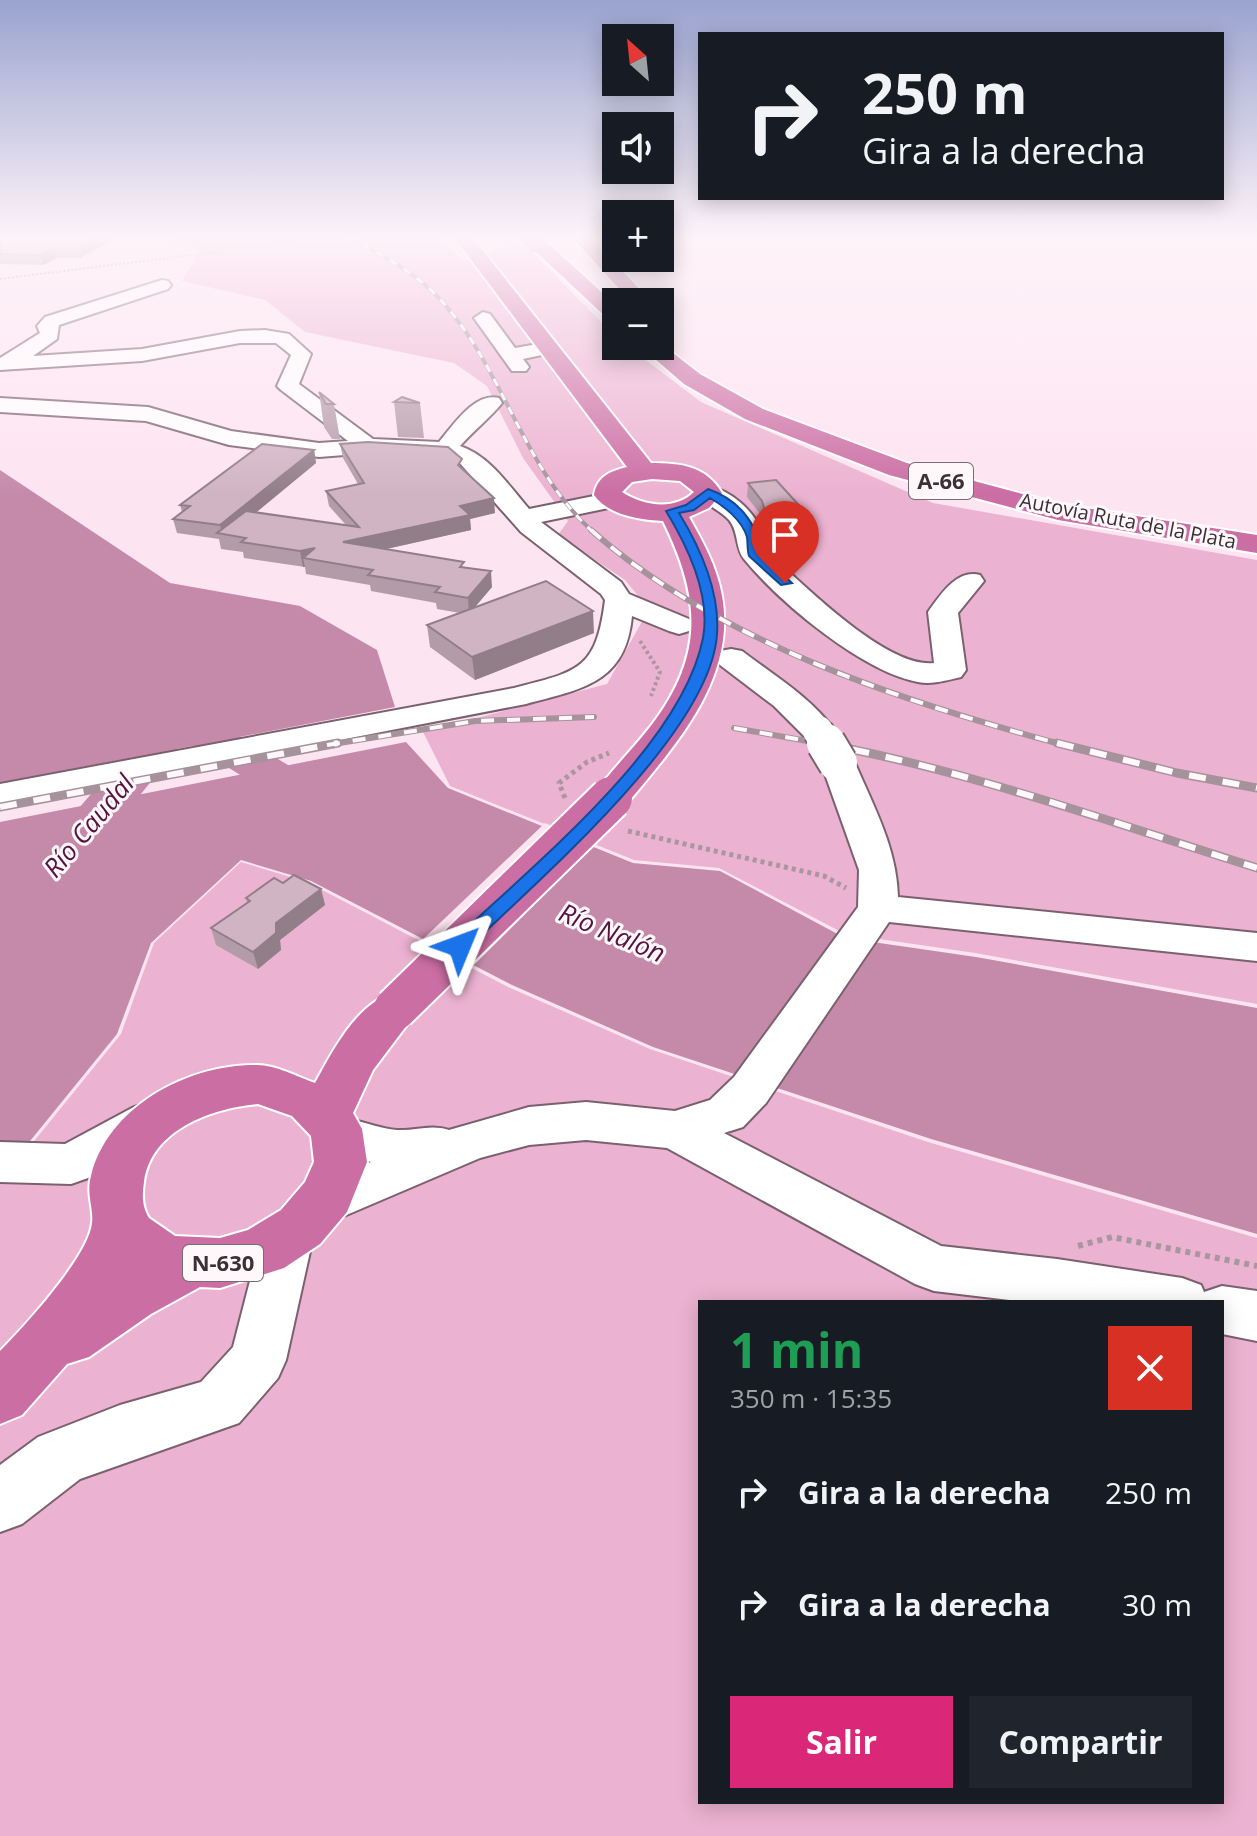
<!DOCTYPE html>
<html lang="es">
<meta charset="utf-8">
<style>
:root{--surface:#171b24;--page:#20242c;--text:#f1f3f6;--muted:#9ea1a6;--accent:#db2777}
body{margin:0;font-family:"Open Sans",sans-serif;background:var(--page);color:var(--text);height:100vh;display:flex;flex-direction:column;font-size:30px;white-space:nowrap}
*{box-sizing:border-box;margin:0}
p{font-size:26px;color:var(--muted)}
.icon{flex:none;width:44px;height:44px;fill:none;stroke:currentColor;stroke-width:2;stroke-linecap:round;stroke-linejoin:round}
.map{position:relative;flex:1;overflow:hidden}
.sheet{position:absolute;left:698px;top:1300px;width:526px;height:504px;display:flex;flex-direction:column;background:var(--surface);border-radius:0px;box-shadow:0 4px 20px #0003}
.sheet>*{flex:none}
.hud{position:absolute;left:698px;top:32px;width:526px;height:168px;border-radius:0px;box-shadow:0 4px 20px #0003;background:#171b24;color:var(--text);overflow:hidden}
.needle{width:52px;rotate:333deg}
.tools{position:absolute;left:602px;top:24px;display:grid;gap:16px}
.tools a{display:grid;place-items:center;width:72px;height:72px;border-radius:0px;background:var(--surface);box-shadow:0 4px 20px #0003;font-size:40px}
.pin{position:absolute;display:grid;place-items:center;width:68px;height:68px;color:#fff;margin:-82px -34px;border-radius:50% 50% 50% 0;rotate:-45deg;box-shadow:0 0 8px #0007}
.pin .icon{rotate:45deg}
.me{position:absolute;width:88px;margin:-44px;rotate:46deg;stroke-linejoin:round;filter:drop-shadow(0 0 6px #0008)}
.turn{display:flex;align-items:center;gap:28px;height:168px;padding:0 32px;font-size:36px}
.turn .icon{width:104px;height:104px;stroke-width:2.5}
.turn b{display:block;font-size:56px;line-height:68px}
.round{display:grid;place-items:center;flex:none;width:84px;height:84px;border-radius:0px;background:var(--page)}
.summary{display:flex;align-items:center;justify-content:space-between;height:136px;padding:0 32px}
h1{font-size:48px;font-weight:700;line-height:60px;color:#1e9e55}
.button{display:flex;gap:16px;margin-top:auto;padding:16px 32px}
.button a{flex:1;height:92px;border-radius:0px;background:var(--accent);color:#fff;font-size:32px;font-weight:700;line-height:92px;text-align:center}
.button a+a{background:var(--page);color:var(--text)}
ul{padding:0;list-style:none}
li{display:flex;align-items:center;gap:24px;height:112px;padding:0 32px}
li div{flex:1}
li b{display:block;font-size:30px}
li em{font-style:normal}
.map>svg:first-child{display:block}
.green{fill:#ecb2d1;fill-rule:evenodd}
.water{fill:#c58aaa}
.pier{fill:#fde4f1}
.lines{fill:none;stroke-linecap:round;stroke-linejoin:round}
.river{fill:#c58aaa;fill-rule:evenodd}
.minor-casing{stroke:#7b616e;stroke-width:4}
.highway-casing{stroke:#fff;stroke-width:4}
.path-far3{stroke:#a996a0;stroke-width:2;stroke-dasharray:2 2;stroke-linecap:butt}
.path-far2{stroke:#a996a0;stroke-width:4;stroke-dasharray:3 3;stroke-linecap:butt}
.path-far1{stroke:#a996a0;stroke-width:5;stroke-dasharray:4 4;stroke-linecap:butt}
.path{stroke:#a996a0;stroke-width:6;stroke-dasharray:5 5;stroke-linecap:butt}
.minor{fill:#fff;fill-rule:evenodd}
.highway{fill:#cb6ea3;fill-rule:evenodd}
.rail-far2-casing{stroke:#a5929b;stroke-width:4}
.rail-far1-casing{stroke:#a5929b;stroke-width:6}
.rail-casing{stroke:#a5929b;stroke-width:9}
.rail-far2{stroke:#fef8fb;stroke-width:3;stroke-dasharray:8;stroke-linecap:butt}
.rail-far1{stroke:#fef8fb;stroke-width:4;stroke-dasharray:13;stroke-linecap:butt}
.rail{stroke:#fef8fb;stroke-width:6;stroke-dasharray:17;stroke-linecap:butt}
.minor-bridge-far1-casing{stroke:#7b616e;stroke-width:33;stroke-linecap:butt}
.minor-bridge-casing{stroke:#7b616e;stroke-width:42;stroke-linecap:butt}
.highway-bridge-far1-casing{stroke:#fff;stroke-width:22;stroke-linecap:butt}
.highway-bridge-casing{stroke:#fff;stroke-width:46;stroke-linecap:butt}
.minor-bridge-far1{stroke:#fff;stroke-width:30}
.minor-bridge{stroke:#fff;stroke-width:38}
.highway-bridge-far1{stroke:#cb6ea3;stroke-width:20}
.highway-bridge{stroke:#cb6ea3;stroke-width:42}
.wall{fill:#b49ba8}
.shaded-wall{fill:#927e88}
.building{fill:#d1b4c3;stroke:#927e88;stroke-width:2}
.route{fill:#1a73e8;stroke:#114b97;stroke-width:2}
.labels{text-anchor:middle;stroke-width:6;stroke-linejoin:round;paint-order:stroke}
.far-street-label{font-size:20px;fill:#3c3036;stroke:#fef8fb}
.shield{fill:#fef8fb;stroke:#766c71;stroke-width:2}
.shield-label{font-size:22px;font-weight:bold;fill:#3c3036}
.water-label{font-size:26px;font-style:italic;fill:#581240;stroke:#fef8fb}
</style>
<div class="map">
<svg width="1257" height="1836" viewBox="0 0 1257 1836">
<rect width="100%" height="100%" fill="#fde4f1"/>
<path class="green" d="M167,237H438L464,261L505,248L526,246L616,337V346H627L701,402L933,503L1257,560V1004L975,953L845,934L719,868L634,860L450,786L423,732L607,684L649,609L625,580L558,535L568,521L523,458L487,386L454,363L305,332L265,300L182,281L200,251Z
M241,862L307,882L508,987L650,1049L928,1142L1257,1238V1836H0V1183L121,1034L154,943ZM700,1302H1222V1802H700Z"/>
<path class="water" d="M0,470L170,583L300,606L377,650L395,707L0,783Z
M406,742L448,788L633,863L720,871L845,938L976,957L1257,1008V1234L931,1139L653,1047L512,985L311,881L241,860L151,943L117,1034L0,1178V822Z"/>
<path class="pier" d="M545,823L595,844L471,968L420,942Z"/>
<g class="lines">
<path class="river" d="M179,705L194,709L340,796L346,806L340,816L323,820L306,816L184,740L19,947L0,952V900L164,709Z"/>
<g class="minor-casing">
<path id="minor" d="M162,280L168,281L171,285L168,289L59,325L57,339L33,356L142,349L240,331L265,330L289,334L311,354L299,384L373,439L439,442C453,426 474,392 499,398L502,403C491,417 473,431 460,446C490,456 509,486 529,509L614,492L623,495L627,500L623,505L541,522L621,582L629,594L689,619L694,625L689,631L679,634L669,631L632,616C626,683 582,689 526,704L0,806V784L514,688C578,671 596,671 605,600L601,594L521,532L458,461L443,456L370,453L319,457L229,445L146,421L0,412V398L148,407L231,431L319,443L348,441L281,390L277,386L291,355L276,343H240L142,361L0,370V358L40,333L37,326L45,317Z
M483,312L490,314L515,348L549,342L559,348L556,352L523,359L529,367L526,371H512L474,318Z
M708,486C732,491 753,510 763,533C765,538 765,546 767,551C771,559 783,566 789,572C820,600 891,668 934,663L928,612C941,594 957,569 980,575L984,581L958,613L966,670L961,677C948,680 932,685 918,682C863,672 780,603 744,559C735,548 739,532 729,520C719,509 703,504 696,493L699,488Z
M731,649L742,651C773,675 812,698 835,731L830,738L818,741L806,738L774,706L720,665L716,658L720,651Z
M838,753L850,756L855,763C874,807 897,849 898,897L1257,933V961L889,922L766,1103L743,1127L724,1133L941,1246L1057,1259L1182,1278L1201,1285L1204,1292L1222,1286L1257,1291V1341L1222,1334V1302H1027L934,1291L915,1284L667,1148L586,1140L529,1145L480,1158L323,1225L305,1219L298,1204L305,1189L371,1162L321,1148L314,1135L321,1122C351,1112 369,1128 397,1130C416,1131 431,1124 449,1130L529,1107L586,1102L675,1111L710,1100L734,1077L858,907L859,870L821,763L826,756Z
M149,1102L166,1108L173,1121L166,1134L88,1178L71,1184L0,1182V1142L65,1144L132,1108Z
M287,1216L305,1222L313,1238L286,1360L278,1378L239,1423L80,1479L22,1524L0,1532V1465L38,1437L120,1405L201,1382L233,1347L261,1238L269,1222Z"/>
</g>
<g class="highway-casing">
<path id="highway" d="M454,237H472L651,463C681,463 706,466 722,493L709,508L689,517C703,542 717,567 722,596C737,679 674,747 625,806L611,810L597,806L591,798C609,773 631,751 650,727C705,656 701,598 663,521C640,520 608,515 594,495C597,476 611,471 627,467ZM652,479L680,481L694,492C675,511 643,506 622,492L632,482Z
M572,237H590L652,302H631Z
M537,238L543,239L616,305V322L609,320L531,247L528,243L531,239Z
M660,343L700,374L763,409L907,463L1060,504L1257,535V553L1058,520L889,475L745,419L684,384L640,346H660Z
M395,992L412,997L419,1009L373,1070L353,1113L362,1129L367,1162L347,1212L320,1244L284,1268L220,1288L200,1287L151,1314L89,1357L67,1364L22,1415L0,1424V1351C24,1327 89,1256 92,1223C94,1209 86,1194 91,1176C108,1106 189,1064 257,1065C276,1065 298,1077 315,1083C334,1049 356,1004 395,992ZM258,1104L292,1116L311,1136L314,1162L305,1182L281,1210L248,1230L220,1238L175,1236L149,1218C142,1207 142,1195 144,1182C151,1129 213,1108 258,1104Z"/>
</g>
<path class="path-far3" d="M0,279L216,252L306,237"/>
<path class="path-far2" d="M640,641L660,672L651,696"/>
<path class="path-far1" d="M565,798L559,783L587,762L609,753
M628,831L824,876L846,888"/>
<path class="path" d="M1078,1246L1112,1237L1257,1266"/>
<use href="#minor" class="minor"/>
<use href="#highway" class="highway"/>
<g class="rail-far2-casing">
<path id="rail-far2" d="M348,237C378,253 410,269 435,294C503,363 520,466 593,532"/>
</g>
<g class="rail-far1-casing">
<path id="rail-far1" d="M591,530C718,642 903,702 1064,745
M734,728L830,745
M327,745L475,721L594,717"/>
</g>
<g class="rail-casing">
<path id="rail" d="M819,743C968,770 1113,823 1257,868
M1057,743L1177,773L1257,788
M0,807L338,743"/>
</g>
<use href="#rail-far2" class="rail-far2"/>
<use href="#rail-far1" class="rail-far1"/>
<use href="#rail" class="rail"/>
<g class="minor-bridge-far1-casing">
<path id="minor-bridge-far1" d="M818,731L827,745"/>
</g>
<g class="minor-bridge-casing">
<path id="minor-bridge" d="M826,743L838,763"/>
</g>
<g class="highway-bridge-far1-casing">
<path id="highway-bridge-far1" d="M531,237L537,243"/>
</g>
<g class="highway-bridge-casing">
<path id="highway-bridge" d="M395,1009L611,798"/>
</g>
<use href="#minor-bridge-far1" class="minor-bridge-far1"/>
<use href="#minor-bridge" class="minor-bridge"/>
<use href="#highway-bridge-far1" class="highway-bridge-far1"/>
<use href="#highway-bridge" class="highway-bridge"/>
</g>
<path class="wall" d="M0,237H118L80,258H57L43,265L0,264Z
M319,392L334,404L340,439H332L324,427Z
M394,402L420,403L424,438L398,437Z
M340,444L463,470L495,513L470,519L471,530L386,549L465,567L492,587L475,607L594,633L475,680L430,647L427,625L460,613L437,609L436,603L371,591L370,585L306,574L305,567L244,558L243,552L221,549L219,539L177,533L173,519L182,512L180,505L314,450L316,463L256,512L346,525L329,506L326,491L358,484L343,458Z
M748,483L805,527L765,531L761,515L747,497Z
M283,883L321,889L325,905L280,940L281,950L258,969L216,945L211,928L247,903L246,898Z"/>
<path class="shaded-wall" d="M99,237H118L80,258L78,249Z
M54,248L57,258L43,265L41,255Z
M314,450L316,463L229,535L222,534L220,525Z
M494,498L495,513L470,519L471,530L346,558L343,542L460,506Z
M806,513L805,527L765,531L767,517Z
M315,548L303,558L305,567H303L300,551Z
M491,571L492,587L469,614L468,598Z
M593,611L594,633L475,680L472,657Z
M321,889L325,905L280,940L281,950L258,969L253,952L276,923Z"/>
<path class="building" d="M0,237H99L78,249L54,248L41,255L0,254Z
M319,392L334,404H326Z
M402,397L420,403L394,402Z
M368,442L448,447L462,459L458,465L494,498L460,506L470,515L343,542L464,562L460,567L491,571L468,598L435,592L440,587L368,575L373,570L303,558L315,548L300,551L241,542L246,538L217,533L246,511L359,527L326,491L364,483L340,444Z
M262,444L314,450L220,525L173,519L190,506L180,505Z
M776,480L806,513L767,517L762,501L748,483Z
M546,581L593,611L472,657L427,625Z
M294,875L321,889L276,923V933L253,952L211,928L250,901L246,898L274,878L283,883Z"/>
<linearGradient id="sky" x2="0" y2="1"><stop stop-color="#9aa3cf"/><stop offset="0.48" stop-color="#fef3f9"/><stop offset="1" stop-color="#fef3f9" stop-opacity="0"/></linearGradient>
<rect width="1257" height="494" fill="url(#sky)"/>
<path class="route" d="M708,489C737,499 758,522 760,553L792,583L781,585L749,556C747,550 748,543 747,537C742,520 724,506 710,498L694,510L679,513C701,549 720,591 717,634C711,733 537,881 466,950H453L450,946L453,941C532,866 682,746 703,638C711,595 688,547 666,511L686,505Z"/>
<g class="labels">
<g class="far-street-label">
<text transform="translate(1128 521) rotate(11)" y="7">Autovía Ruta de la Plata</text>
</g>
<g class="shield">
<rect x="909" y="463" width="64" height="36" rx="6"/>
<rect x="183" y="1245" width="80" height="36" rx="6"/>
</g>
<g class="shield-label">
<text x="941" y="489">A-66</text>
<text x="223" y="1271">N-630</text>
</g>
<g class="water-label">
<text transform="translate(89 826) rotate(-50)" y="9">Río Caudal</text>
<text transform="translate(612 933) rotate(23)" y="9">Río Nalón</text>
</g>
</g>
</svg>
<div class="tools">
<a><svg class="needle" viewBox="-14 -14 28 28"><path d="M0-13l5 13h-10z" fill="#e53935"/><path d="M0 13l5-13h-10z" fill="#9ea1a6"/></svg></a>
<a><svg class="icon" aria-label="sound" viewBox="0 0 24 24"><path d="M4 9h4l5-4v14l-5-4H4zM17 9q2 3 0 6"/></svg></a>
<a>+</a>
<a>−</a>
</div>
<div class="pin" style="left:785px;top:583px;background:#d93025"><svg class="icon" aria-label="arrive" viewBox="0 0 24 24"><path d="M6 21V4h12l-3 4 3 4H6"/></svg></div>
<svg class="me" style="left:460px;top:946px" viewBox="-20 -20 40 40"><path d="M0-17L14 15 0 8-14 15z" fill="#1a73e8" stroke="#fff" stroke-width="4"/></svg>
<div class="hud">
<div class="turn"><svg class="icon" aria-label="right" viewBox="0 0 24 24"><path d="M7 20v-9h11M14 6l5 5-5 5"/></svg><div><b>250 m</b>Gira a la derecha</div></div>
</div>
<section class="sheet">
<div class="summary"><div><h1>1 min</h1><p>350 m · 15:35</p></div><a class="round" style="background:#d93025;color:#fff"><svg class="icon" aria-label="close" viewBox="0 0 24 24"><path d="M6 6l12 12M18 6L6 18"/></svg></a></div>
<ul>
<li><svg class="icon" aria-label="right" viewBox="0 0 24 24"><path d="M7 20v-9h11M14 6l5 5-5 5"/></svg><div><b>Gira a la derecha</b></div><em>250 m</em></li>
<li><svg class="icon" aria-label="right" viewBox="0 0 24 24"><path d="M7 20v-9h11M14 6l5 5-5 5"/></svg><div><b>Gira a la derecha</b></div><em>30 m</em></li>
</ul>
<div class="button"><a>Salir</a><a>Compartir</a></div>
</section>
</div>
